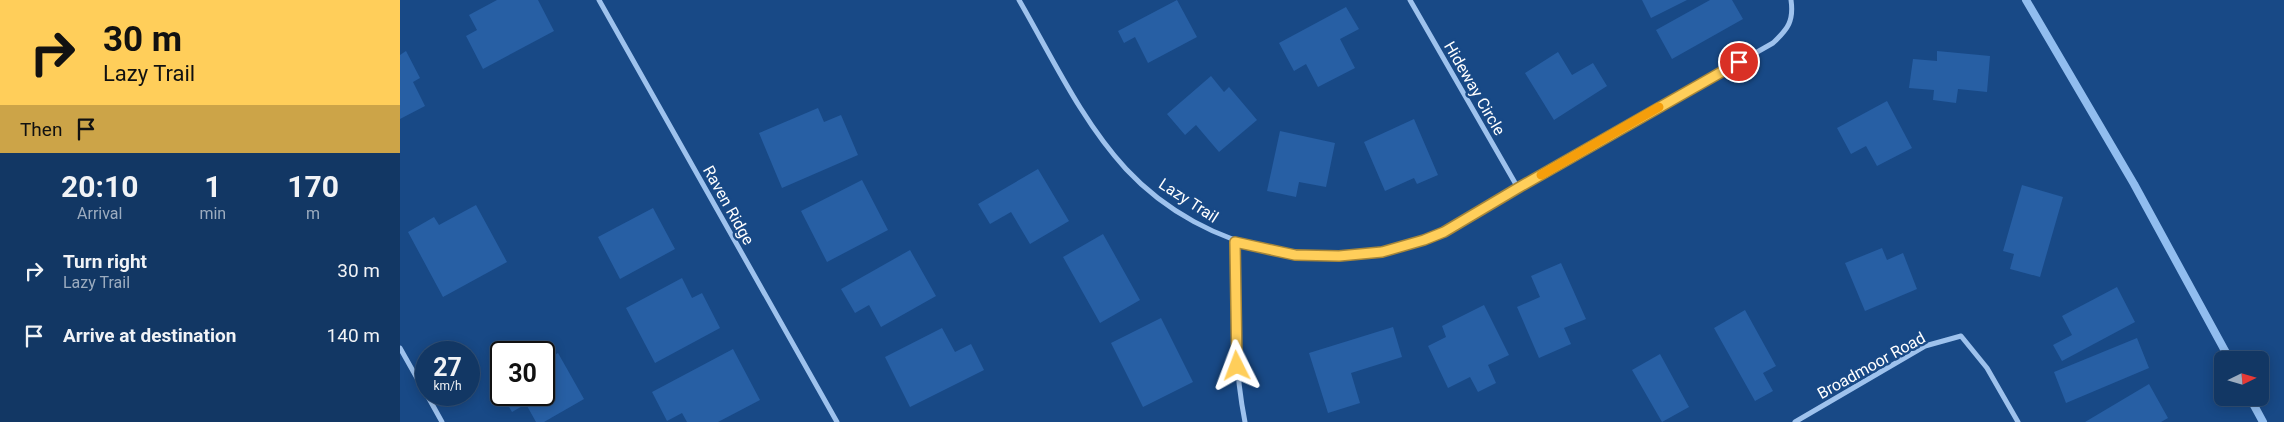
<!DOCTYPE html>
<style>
:root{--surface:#123764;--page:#1f426d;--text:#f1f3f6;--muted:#9cacbf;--line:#315178}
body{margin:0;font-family:Roboto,sans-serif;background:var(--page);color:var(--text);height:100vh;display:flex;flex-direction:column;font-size:19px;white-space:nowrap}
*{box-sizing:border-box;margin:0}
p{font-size:16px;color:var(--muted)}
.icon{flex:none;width:28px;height:28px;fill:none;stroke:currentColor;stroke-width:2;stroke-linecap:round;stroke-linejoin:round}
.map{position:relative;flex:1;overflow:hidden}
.panel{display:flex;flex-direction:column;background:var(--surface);width:400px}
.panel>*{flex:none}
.hud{background:#ffce5a;color:#111;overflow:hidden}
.needle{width:32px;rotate:85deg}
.tools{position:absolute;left:1814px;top:351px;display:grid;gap:10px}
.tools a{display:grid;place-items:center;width:55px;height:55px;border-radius:8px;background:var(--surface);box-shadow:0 2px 12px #0003,0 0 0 1px var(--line);font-size:25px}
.speed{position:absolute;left:15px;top:341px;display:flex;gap:10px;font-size:25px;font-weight:700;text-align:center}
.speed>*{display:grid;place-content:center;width:65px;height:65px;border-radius:50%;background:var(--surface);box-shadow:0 2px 12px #0003,0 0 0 1px var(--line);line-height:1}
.speed small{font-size:12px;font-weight:400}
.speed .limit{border:2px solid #111;border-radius:8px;background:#fff;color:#111}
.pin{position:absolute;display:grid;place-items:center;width:42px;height:42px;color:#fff;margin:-21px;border:2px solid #fff;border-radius:50%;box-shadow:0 1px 5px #0007}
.me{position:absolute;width:55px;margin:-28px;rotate:357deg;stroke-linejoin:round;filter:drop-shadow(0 0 4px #0008)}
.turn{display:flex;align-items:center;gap:18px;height:105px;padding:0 20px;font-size:22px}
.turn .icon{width:65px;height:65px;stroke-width:2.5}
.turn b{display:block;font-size:35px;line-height:42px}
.then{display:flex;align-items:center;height:48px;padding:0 20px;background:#0003;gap:10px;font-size:19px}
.eta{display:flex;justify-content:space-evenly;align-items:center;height:85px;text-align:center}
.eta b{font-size:30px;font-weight:700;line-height:35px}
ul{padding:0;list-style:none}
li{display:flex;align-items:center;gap:15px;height:65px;padding:0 20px}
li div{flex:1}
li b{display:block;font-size:19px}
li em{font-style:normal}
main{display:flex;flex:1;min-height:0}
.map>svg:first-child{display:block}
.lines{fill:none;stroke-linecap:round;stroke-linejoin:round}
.stream{stroke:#91bdef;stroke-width:8}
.building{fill:#275fa4}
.minor{stroke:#9ec2ed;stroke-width:5}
.route-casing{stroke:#a6863a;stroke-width:12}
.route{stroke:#ffce5a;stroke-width:9}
.slow{stroke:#f59e0b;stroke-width:9}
.labels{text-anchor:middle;stroke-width:5;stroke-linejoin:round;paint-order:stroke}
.street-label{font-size:16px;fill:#fff;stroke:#184986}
</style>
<main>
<section class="panel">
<div class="hud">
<div class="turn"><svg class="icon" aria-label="right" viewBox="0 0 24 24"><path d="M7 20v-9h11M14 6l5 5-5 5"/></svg><div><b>30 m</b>Lazy Trail</div></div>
<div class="then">Then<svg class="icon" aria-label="arrive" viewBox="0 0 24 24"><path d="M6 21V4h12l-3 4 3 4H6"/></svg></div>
</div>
<div class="eta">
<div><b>20:10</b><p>Arrival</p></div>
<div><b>1</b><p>min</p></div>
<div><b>170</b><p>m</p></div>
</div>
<ul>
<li><svg class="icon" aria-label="right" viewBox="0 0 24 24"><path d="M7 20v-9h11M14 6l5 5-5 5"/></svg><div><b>Turn right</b><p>Lazy Trail</p></div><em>30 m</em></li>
<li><svg class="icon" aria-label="arrive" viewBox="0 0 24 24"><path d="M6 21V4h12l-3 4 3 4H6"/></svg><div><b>Arrive at destination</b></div><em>140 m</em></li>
</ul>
</section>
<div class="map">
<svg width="1884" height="422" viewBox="0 0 1884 422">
<rect width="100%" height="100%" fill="#184986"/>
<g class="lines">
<path class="stream" d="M1626,0L1734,184L1830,360
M1850,398L1863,422"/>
</g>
<path class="building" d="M97,0H138L154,31L83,69L66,36L77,30L69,15Z
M777,0L797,37L748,63L735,37L724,43L718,31Z
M1242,0H1287L1251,18Z
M1310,0H1332L1343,19L1272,59L1256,30Z
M946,7L959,29L940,39L955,68L918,87L906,64L894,71L879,43Z
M6,51L20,78L13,82L25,106L0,119V55Z
M1537,51L1590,56L1587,92L1558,89L1556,103L1533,100L1534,90L1509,88L1513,59L1537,61Z
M1158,52L1172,75L1193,63L1207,86L1154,120L1125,73Z
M811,76L824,92L829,87L857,120L819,152L796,125L785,135L767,114Z
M1487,101L1512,148L1477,166L1466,146L1451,154L1437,128Z
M418,108L424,122L441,115L458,155L382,188L359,133Z
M1014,119L1038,175L1017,184L1014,178L985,191L964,142Z
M880,131L935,143L926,187L899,182L896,197L867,191Z
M638,169L669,221L630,244L611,212L590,224L578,204Z
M462,180L488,230L427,262L401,211Z
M1622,185L1663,197L1640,277L1610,269L1614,254L1603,251Z
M76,205L107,262L43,297L8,232L34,217L39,225Z
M253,208L275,249L220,279L198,237Z
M703,234L740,300L700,323L663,257Z
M1482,248L1487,260L1503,253L1517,289L1465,311L1445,263Z
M510,250L536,296L481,327L469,305L455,313L441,289Z
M1161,263L1186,319L1164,328L1171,344L1139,358L1117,307L1140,297L1131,276Z
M282,278L292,298L302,293L320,328L255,363L226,308Z
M1717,287L1735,322L1662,361L1653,345L1672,335L1662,316Z
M1084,305L1109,355L1088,365L1096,383L1078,392L1070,377L1048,388L1028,346L1046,337L1042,326Z
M1345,310L1376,366L1363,373L1373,391L1355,401L1314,328Z
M761,318L793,382L743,407L711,343Z
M993,327L1002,357L951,373L960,403L928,413L909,353Z
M542,328L555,352L571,344L584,370L510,407L485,357Z
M1737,338L1749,368L1666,403L1654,372Z
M333,349L360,400L318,422H287L282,413L267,421L252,392Z
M158,353L184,399L144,422H136L126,404L112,412L102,395H144V361Z
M1260,354L1289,407L1262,422L1232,370Z
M1749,384L1768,418L1761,422H1685Z"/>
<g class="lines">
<path class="minor" d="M199,0L437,422
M619,0C652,57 681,120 726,169C805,254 937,281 1043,233C1058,226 1072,216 1087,207C1113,191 1140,175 1167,160C1236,121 1304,82 1373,43C1388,29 1394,21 1391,0
M1010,0L1118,188
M835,242C835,302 833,362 845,422
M0,348L26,394
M27,395L42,422
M1395,422L1525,346L1561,336L1587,368L1618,422"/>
</g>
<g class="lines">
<g class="route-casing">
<path id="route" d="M837,366L835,242L895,255L939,256L982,252L1024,240L1044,232L1118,188L1339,62"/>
</g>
<use href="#route" class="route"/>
<path class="slow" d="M1141,175L1259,107"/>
</g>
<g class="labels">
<g class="street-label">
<text transform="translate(1075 88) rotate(60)" y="6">Hideway Circle</text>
<text transform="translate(789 200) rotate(33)" y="6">Lazy Trail</text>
<text transform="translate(329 205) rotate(61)" y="6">Raven Ridge</text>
<text transform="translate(1471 365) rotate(-29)" y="6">Broadmoor Road</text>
</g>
</g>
</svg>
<div class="tools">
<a><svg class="needle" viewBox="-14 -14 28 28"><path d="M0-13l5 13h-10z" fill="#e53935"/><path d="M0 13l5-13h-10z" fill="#9cacbf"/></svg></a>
</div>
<div class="speed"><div>27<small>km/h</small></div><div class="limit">30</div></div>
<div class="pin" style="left:1339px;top:62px;background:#d93025"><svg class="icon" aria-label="arrive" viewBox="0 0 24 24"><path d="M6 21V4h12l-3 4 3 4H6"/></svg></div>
<svg class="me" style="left:837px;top:366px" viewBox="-20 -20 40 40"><path d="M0-17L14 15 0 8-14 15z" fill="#ffce5a" stroke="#fff" stroke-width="4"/></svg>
</div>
</main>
